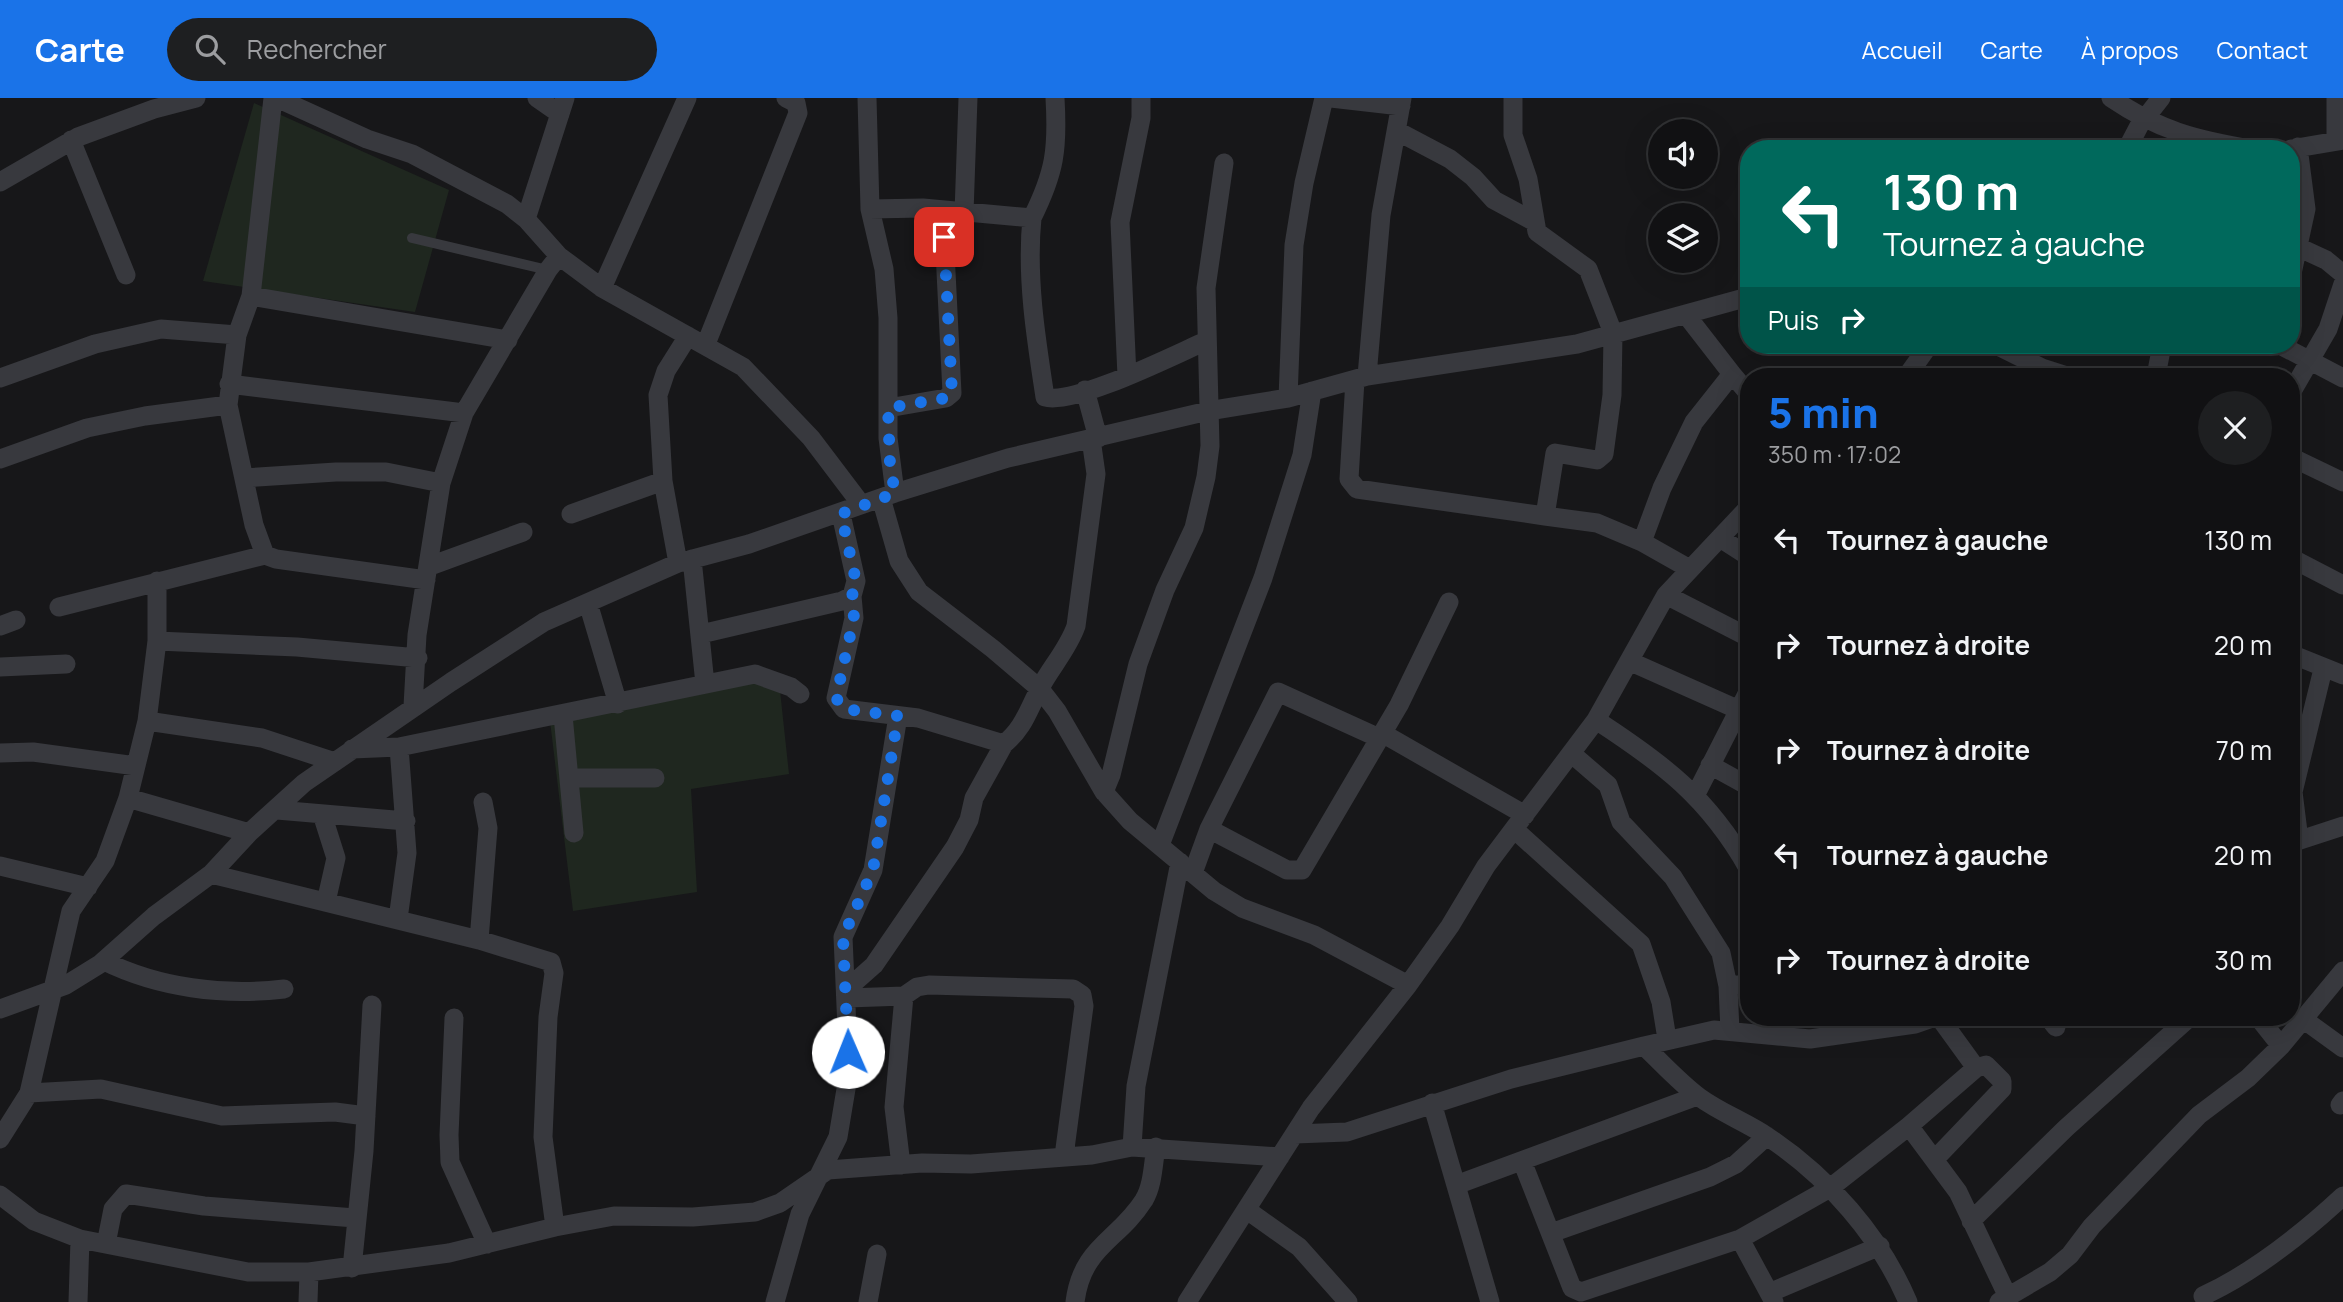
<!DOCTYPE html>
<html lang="fr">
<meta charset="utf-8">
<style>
:root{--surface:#111113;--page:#1e1f21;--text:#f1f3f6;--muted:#9c9da0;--line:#303133;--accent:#1a73e8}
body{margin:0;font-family:Manrope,sans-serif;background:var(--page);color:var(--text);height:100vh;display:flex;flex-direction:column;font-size:26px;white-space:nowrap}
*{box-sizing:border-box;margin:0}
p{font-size:23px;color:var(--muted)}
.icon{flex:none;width:38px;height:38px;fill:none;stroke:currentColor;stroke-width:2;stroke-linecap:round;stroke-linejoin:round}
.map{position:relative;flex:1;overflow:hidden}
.details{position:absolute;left:1740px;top:270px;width:560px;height:658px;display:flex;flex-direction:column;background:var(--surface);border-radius:28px;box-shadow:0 7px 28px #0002,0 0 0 2px var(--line)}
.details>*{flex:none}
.guide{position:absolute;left:1740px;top:42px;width:560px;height:214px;border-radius:28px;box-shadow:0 7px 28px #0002,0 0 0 2px var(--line);background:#00695c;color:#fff;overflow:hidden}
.fabs{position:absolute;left:1648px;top:21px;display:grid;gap:14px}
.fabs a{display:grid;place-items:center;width:70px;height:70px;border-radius:50%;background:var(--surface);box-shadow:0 7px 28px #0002,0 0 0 2px var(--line);font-size:35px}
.pin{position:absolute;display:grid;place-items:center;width:60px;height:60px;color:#fff;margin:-30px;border-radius:14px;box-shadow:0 4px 10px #0006}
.me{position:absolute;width:77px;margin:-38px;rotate:359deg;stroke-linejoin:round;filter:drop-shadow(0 0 5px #0008)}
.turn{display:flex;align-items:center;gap:24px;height:147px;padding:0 28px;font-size:32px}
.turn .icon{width:91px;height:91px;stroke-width:2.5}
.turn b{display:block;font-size:49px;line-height:60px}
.then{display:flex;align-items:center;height:66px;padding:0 28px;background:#0003;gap:14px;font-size:26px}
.round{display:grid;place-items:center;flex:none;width:74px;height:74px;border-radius:37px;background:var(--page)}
.summary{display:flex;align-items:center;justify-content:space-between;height:119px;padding:0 28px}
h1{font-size:42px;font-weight:800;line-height:52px;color:var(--accent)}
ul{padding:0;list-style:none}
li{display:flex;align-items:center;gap:21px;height:105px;padding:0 28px}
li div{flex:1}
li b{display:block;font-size:26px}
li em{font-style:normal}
header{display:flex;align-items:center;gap:42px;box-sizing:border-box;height:98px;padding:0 35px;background:var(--accent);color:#fff}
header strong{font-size:33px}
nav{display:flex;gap:38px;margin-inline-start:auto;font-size:24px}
.search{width:490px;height:63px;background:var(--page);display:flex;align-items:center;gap:18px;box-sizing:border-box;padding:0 24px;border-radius:38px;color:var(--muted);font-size:26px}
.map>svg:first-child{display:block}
.green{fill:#1f271f}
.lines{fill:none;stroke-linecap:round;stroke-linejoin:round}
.service{stroke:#38393e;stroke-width:10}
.minor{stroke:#38393e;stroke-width:19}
.route{stroke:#1a73e8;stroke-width:12;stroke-dasharray:0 21.6}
</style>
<header>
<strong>Carte</strong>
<div class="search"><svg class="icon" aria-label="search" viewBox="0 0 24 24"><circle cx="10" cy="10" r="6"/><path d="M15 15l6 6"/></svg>Rechercher</div>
<nav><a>Accueil</a><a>Carte</a><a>À propos</a><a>Contact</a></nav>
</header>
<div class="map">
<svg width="2343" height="1204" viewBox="0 0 2343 1204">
<rect width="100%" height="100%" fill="#171719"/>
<path class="green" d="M254,5L449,92L415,214L203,183Z
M778,574L789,676L691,691L697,794L573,813L550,623Z"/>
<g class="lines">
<path class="service" d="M412,140L548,172"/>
<path class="minor" d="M273,0L251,198L237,237L228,307L254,427L265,457L276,461L426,482
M277,0L367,41L412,56L507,106L526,121L559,158L602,190L743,269L811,340L861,406
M537,0L560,16
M867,0L870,111L884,171L888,220V340L895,395
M1331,0L1401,8
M1513,0V37L1528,81L1537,134L1588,171L1613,235L1612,297L1604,356L1597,362L1555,355L1545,418L1597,425L1642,444
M2111,0C2158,32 2196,42 2252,51
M2336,0V41
M1397,33L1450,61L1473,79L1494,102L1533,123
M71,42L126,177
M2127,51L2139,28L2161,0
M2291,51L2343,42
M0,84L78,39L154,11L196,0
M870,111L923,110L1032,120C1026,178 1036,241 1045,299C1073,308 1176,256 1206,243
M964,115L968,0
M1032,120C1055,74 1058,51 1055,0
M526,121L565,0
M2300,150L2326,162L2343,176
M2291,180L2306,111L2298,49
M602,190L687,0
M251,198L508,242
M1687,218L1732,276L1694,324L1662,390L1642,444L1688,470
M706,246L798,15L796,5L786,0
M1996,247L2042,270L2067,278
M2280,247L2343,280
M1732,276L1748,295
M1127,278L1120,124L1141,20V0
M1367,278L1381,117L1402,0
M1907,278L1929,247
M2156,278L2162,247
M0,280L95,246L161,231L237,237
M1355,282L1349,381L1357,391L1545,418
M229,286L464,315
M1085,292L1098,340
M2291,295L2328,231L2343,186
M1288,300L1294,147L1304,85L1324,0
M888,310L946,300L952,295L943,113
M2291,359L2343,384
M0,361L87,330L145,318L228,307
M244,380L336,374H386L441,385
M663,383L658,297L666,273L688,238
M881,400L899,463L919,494L993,551L1040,591L1057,613L1104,694L1130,723L1214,793L1242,810L1314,837L1408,887
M571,416L663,383L678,465
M1720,440L1748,458
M2291,460L2343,487
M692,461L705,586
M430,468L523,434
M1666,497L1748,539
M852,498L854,520L836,600L844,611L918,620L1004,646C1024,630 1028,612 1040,590C1051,569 1068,551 1076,528L1096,376L1091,341
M588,505L618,606
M59,509L265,457
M0,528L16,522
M701,536L842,503L852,498L856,483L841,416
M157,543L297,549L418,560
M2291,556L2343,577
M1629,563L1748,616
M0,569L66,566
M413,608L417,537L441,385L464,315L548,172L559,158
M563,617L574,735
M1596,622C1662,665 1708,699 1748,770
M147,623L262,640L332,663
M1382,635L1525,717
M352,651L399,649L755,576L791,589L800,596
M0,655L33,654L136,668
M1572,656L1608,687L1621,724L1673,779L1721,855L1728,888L1730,933
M1710,667L1748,688
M569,680H655
M1104,694L1111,677L1138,566L1165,492L1194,430L1206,379L1210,348L1206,190L1224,65
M1696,696L1748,594
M128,700L249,735
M277,712L406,723
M322,716L336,760L326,804
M1209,731L1287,772H1302L1399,607L1449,504
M1514,731L1641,846L1661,904L1667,941
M2299,742L2293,694L2323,571
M2291,745L2343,728
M1160,747L1263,480L1302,357L1312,293
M0,768L88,789
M1193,775L1209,731L1278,594L1379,640
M211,776L479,842L551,864L554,875L548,919L543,1039L555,1129
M398,821L407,755L399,649
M479,842L488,730L483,704
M104,863C159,890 223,898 284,891
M1728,888L1748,886
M847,891L874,867L955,749L969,722L974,700L1004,646
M848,900L904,898
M0,911L66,887L100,866L154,818L211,776L249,735L304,685L451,584L544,524L678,465L749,446L895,395L1008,360L1208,313L1288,300L1367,278L1577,246L1748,199
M2048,919L2056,929
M2258,919L2281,948
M454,920L449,1037L450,1064L487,1146
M2303,921L2343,950
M1644,948L1714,932L1810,941L1915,926L1935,919
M29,995L101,991L222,1018L335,1014L366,1018
M1432,1005L1490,1204
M2340,1007L2343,1003
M1909,1028L1976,970L1939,919
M1295,1036L1347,1034L1511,981L1644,948C1662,965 1679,984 1699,999C1721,1015 1746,1024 1768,1039C1828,1079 1880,1138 1908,1204
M0,1041L29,995L71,813L105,763L128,700L147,623L157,543V483
M1132,1049L1136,988L1180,764
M1935,1061L2002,991V983L1986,967L1976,970
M1522,1063L1572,1190L1581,1194L1740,1141L1830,1090L1909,1028L1958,1094L2008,1199
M901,1067L894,1009L904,898L917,889L929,887L1073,891L1082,897L1084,908L1064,1058
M1456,1087L1697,998
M0,1097L34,1123L80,1141L248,1174H309L449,1155L555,1129L614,1118L693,1119L755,1114L780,1105L828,1072L922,1065L971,1066L1092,1057L1132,1049L1280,1059
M1247,1112L1299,1149L1348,1204
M1971,1123L2066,1030L2190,919
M1551,1135L1710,1079L1736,1066L1767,1038
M1740,1141L1774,1204
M106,1146L113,1111L126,1096L204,1108L355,1120
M352,1170L364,1053L372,907
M1769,1195L1880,1148
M2203,1198C2255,1174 2302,1136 2343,1098
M78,1204L80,1141
M308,1204L309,1174
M775,1204L800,1116L838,1039L846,991L848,954L843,839L873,772L898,618
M868,1204L877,1156
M1075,1204C1082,1148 1118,1143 1144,1102C1153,1087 1153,1066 1156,1049
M1187,1204L1311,1010L1408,887L1450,828L1486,768L1596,622L1666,497L1748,410
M1999,1204L2050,1174L2070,1157L2092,1128L2199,1017L2248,980L2281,948L2343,873"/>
</g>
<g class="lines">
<path class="route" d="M848,954L843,839L873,772L898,618L844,611L836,600L854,520L852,498L856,483L841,416L895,395L890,367L888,310L946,300L952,295L944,139"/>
</g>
</svg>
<div class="fabs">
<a><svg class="icon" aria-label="sound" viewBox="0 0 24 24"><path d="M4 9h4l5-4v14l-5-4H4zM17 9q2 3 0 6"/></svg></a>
<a><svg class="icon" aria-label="layers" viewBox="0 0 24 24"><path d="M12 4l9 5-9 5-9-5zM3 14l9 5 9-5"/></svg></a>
</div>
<div class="pin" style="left:944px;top:139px;background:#d93025"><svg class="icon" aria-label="arrive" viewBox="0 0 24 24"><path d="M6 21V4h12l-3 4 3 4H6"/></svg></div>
<svg class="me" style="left:848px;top:954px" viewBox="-20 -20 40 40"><circle r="19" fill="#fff"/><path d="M0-13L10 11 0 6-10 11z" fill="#1a73e8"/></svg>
<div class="guide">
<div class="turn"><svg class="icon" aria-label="left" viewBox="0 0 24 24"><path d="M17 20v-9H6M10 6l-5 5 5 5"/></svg><div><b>130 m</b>Tournez à gauche</div></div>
<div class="then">Puis<svg class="icon" aria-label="right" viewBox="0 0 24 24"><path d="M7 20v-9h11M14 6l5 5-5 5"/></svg></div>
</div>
<section class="details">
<div class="summary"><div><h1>5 min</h1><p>350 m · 17:02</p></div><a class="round"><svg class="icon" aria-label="close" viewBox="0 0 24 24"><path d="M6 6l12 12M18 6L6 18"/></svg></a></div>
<ul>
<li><svg class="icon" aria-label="left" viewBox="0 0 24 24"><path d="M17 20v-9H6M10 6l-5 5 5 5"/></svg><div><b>Tournez à gauche</b></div><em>130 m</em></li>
<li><svg class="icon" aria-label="right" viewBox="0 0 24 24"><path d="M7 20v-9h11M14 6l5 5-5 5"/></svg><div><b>Tournez à droite</b></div><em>20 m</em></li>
<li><svg class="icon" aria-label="right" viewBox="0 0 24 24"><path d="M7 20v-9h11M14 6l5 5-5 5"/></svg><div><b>Tournez à droite</b></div><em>70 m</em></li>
<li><svg class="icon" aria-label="left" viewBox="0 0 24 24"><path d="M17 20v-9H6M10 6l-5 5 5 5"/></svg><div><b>Tournez à gauche</b></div><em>20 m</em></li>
<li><svg class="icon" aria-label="right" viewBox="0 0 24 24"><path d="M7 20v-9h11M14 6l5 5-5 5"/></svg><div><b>Tournez à droite</b></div><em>30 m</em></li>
</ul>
</section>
</div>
